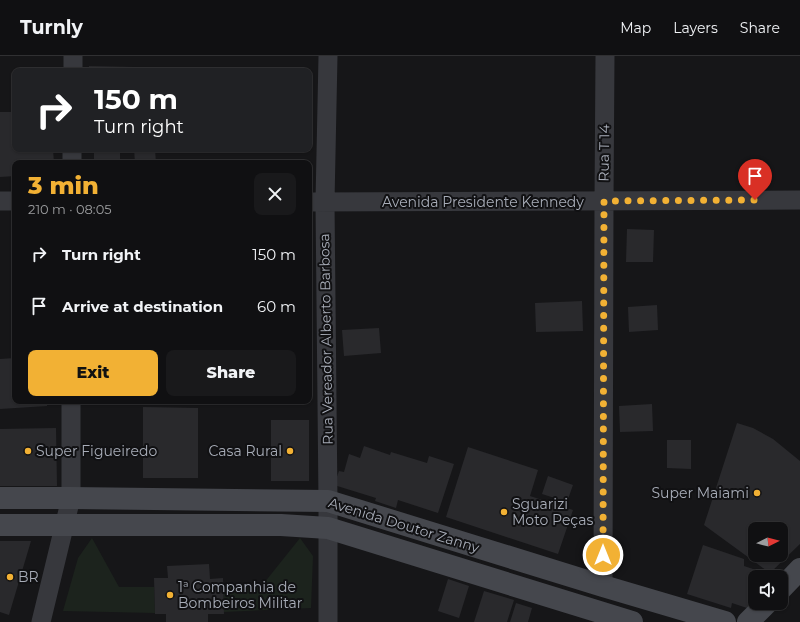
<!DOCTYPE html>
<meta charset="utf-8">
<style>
:root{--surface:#101012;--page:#19191b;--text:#f1f3f6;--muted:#9c9d9f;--line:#303032;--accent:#f2b134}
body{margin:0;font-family:Montserrat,sans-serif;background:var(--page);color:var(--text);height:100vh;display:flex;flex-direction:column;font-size:15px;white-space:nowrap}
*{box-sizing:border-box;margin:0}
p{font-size:13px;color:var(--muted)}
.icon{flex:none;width:22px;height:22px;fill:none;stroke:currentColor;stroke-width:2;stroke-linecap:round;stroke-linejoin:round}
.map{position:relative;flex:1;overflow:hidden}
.details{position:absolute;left:12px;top:104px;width:300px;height:244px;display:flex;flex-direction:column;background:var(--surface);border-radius:8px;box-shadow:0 1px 3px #0004,0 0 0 1px var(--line)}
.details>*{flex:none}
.guide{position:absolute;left:12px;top:12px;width:300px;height:84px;border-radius:8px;box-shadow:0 1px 3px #0004,0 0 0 1px var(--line);background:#202124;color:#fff;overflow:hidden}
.needle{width:26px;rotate:84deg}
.buttons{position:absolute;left:748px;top:466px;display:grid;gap:8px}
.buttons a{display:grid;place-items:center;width:40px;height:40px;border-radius:8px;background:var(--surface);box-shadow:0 1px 3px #0004,0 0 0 1px var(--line);font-size:20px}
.pin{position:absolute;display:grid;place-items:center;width:34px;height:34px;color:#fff;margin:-41px -17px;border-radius:50% 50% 50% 0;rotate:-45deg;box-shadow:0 0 4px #0007}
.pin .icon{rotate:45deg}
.me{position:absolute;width:44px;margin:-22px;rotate:0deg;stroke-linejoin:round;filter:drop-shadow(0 0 3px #0008)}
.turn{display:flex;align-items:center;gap:14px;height:84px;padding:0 16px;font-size:18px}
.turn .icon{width:52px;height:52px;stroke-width:2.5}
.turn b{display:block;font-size:28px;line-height:34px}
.round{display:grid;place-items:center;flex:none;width:42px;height:42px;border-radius:8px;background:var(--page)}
.summary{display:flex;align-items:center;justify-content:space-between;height:68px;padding:0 16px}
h1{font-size:24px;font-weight:800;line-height:30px;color:var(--accent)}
.button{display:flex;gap:8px;margin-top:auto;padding:8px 16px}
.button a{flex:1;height:46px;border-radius:8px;background:var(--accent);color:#111;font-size:16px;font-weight:800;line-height:46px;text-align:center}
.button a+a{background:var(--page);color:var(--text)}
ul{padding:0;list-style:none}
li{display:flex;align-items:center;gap:12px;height:52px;padding:0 16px}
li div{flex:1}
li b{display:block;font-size:15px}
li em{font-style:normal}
header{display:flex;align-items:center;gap:24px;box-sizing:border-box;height:56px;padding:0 20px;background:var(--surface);border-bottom:1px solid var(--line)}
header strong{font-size:19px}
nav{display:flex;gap:22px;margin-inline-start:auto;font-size:14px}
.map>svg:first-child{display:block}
.green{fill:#1c231d}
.building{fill:#29292c;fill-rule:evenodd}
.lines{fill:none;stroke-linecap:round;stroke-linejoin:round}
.street{stroke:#37383d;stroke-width:19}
.secondary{stroke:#45474d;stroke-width:22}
.route{stroke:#f2b134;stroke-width:7;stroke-dasharray:0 12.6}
.poi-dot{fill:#f2b134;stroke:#111113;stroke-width:1.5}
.labels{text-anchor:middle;stroke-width:4;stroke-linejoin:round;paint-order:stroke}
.street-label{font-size:14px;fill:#a8adb8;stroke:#111113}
.poi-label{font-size:14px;fill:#a8adb8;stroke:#111113;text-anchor:start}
</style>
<header>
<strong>Turnly</strong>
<nav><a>Map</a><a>Layers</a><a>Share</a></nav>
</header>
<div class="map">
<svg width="800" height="566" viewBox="0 0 800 566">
<rect width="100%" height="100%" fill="#161618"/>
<path class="green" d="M92,482L119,531H154L155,557L63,555L78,502Z
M300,482L313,500L311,552L224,556L223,528L264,527Z"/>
<path class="building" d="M89,10L135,11V15H89Z
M0,56H15V93H53L54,107H15V120L0,121Z
M94,93H120V107H94Z
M134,93H155L156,107H135Z
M627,173L654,174L653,206H626Z
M582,245L583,275L536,276L535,247Z
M657,249L658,274L629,276L628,251Z
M379,272L381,297L344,300L342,274Z
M15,302V345H47V350L0,353V303Z
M652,348L653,375L620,376L619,350Z
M143,351L198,352V422H143Z
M271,364H309V425H271Z
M737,367L753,372L773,383L800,405V488L770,517L704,469ZM755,473H781V499H755Z
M56,372L57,430H0V373Z
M667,384H691V413L667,412Z
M364,390L390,399L391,396L427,407L429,400L454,408L438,457L398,444L396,452L375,445L376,442L334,429L339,415L344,416L349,398L360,402Z
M468,391L538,414L530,440L573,454L558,498L446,461Z
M548,420L573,429L567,446L542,438Z
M0,485H31L9,559L0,556Z
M703,489L744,503V510L762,516L760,521H755V538L750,553L732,547L731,552L687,538Z
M209,508L210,523L223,522L224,558H208V566H166V558H155L154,522H168L167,510Z
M448,523L469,530L459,562L438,555Z
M484,535L514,544L507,566H474Z
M516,547L532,552L528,566H510Z"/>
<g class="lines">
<path class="street" d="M73,15V0
M72,107V93
M0,145H15
M309,146L800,144
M603,530L604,145L605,0
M41,566L71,442V345
M328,566V445L325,146L328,0"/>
<path class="secondary" d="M0,442H71L328,445L603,530L725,566
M0,469H281L328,472L632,566
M781,533L800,513
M748,566L767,547"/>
</g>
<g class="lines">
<path class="route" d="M603,499L604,145L755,144"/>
</g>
<g class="poi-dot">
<circle cx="28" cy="395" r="4"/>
<circle cx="290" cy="395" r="4"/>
<circle cx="757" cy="437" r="4"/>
<circle cx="504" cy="456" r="4"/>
<circle cx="10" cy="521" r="4"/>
<circle cx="170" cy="539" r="4"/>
</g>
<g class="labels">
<g class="street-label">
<text transform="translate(604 97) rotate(-89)" y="5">Rua T 14</text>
<text x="483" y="151">Avenida Presidente Kennedy</text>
<text transform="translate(326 283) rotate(-91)" y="5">Rua Vereador Alberto Barbosa</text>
<text transform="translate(404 469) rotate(17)" y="5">Avenida Doutor Zanny</text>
</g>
<g class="poi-label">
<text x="36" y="400">Super Figueiredo</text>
<text x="282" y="400" text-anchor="end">Casa Rural</text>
<text x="749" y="442" text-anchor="end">Super Maiami</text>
<text x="512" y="453">Sguarizi<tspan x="512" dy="16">Moto Peças</tspan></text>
<text x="18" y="526">BR</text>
<text x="178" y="536">1ª Companhia de<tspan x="178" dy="16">Bombeiros Militar</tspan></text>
</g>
</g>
</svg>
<div class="buttons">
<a><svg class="needle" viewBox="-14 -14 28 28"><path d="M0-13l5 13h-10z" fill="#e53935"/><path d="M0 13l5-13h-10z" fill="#9c9d9f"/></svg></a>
<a><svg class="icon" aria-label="sound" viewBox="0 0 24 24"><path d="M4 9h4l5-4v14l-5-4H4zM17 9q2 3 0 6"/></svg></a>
</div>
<div class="pin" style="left:755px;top:144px;background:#d93025"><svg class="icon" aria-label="arrive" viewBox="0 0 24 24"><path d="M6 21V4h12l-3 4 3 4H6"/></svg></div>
<svg class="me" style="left:603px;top:499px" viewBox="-20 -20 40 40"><circle r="17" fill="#f2b134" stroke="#fff" stroke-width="3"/><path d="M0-11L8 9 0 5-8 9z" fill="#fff"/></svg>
<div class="guide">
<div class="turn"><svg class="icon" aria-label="right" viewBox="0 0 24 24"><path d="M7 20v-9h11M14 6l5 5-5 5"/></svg><div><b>150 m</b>Turn right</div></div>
</div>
<section class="details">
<div class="summary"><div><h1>3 min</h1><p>210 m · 08:05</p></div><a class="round"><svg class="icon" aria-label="close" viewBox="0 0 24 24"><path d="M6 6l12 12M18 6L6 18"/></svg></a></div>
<ul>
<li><svg class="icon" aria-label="right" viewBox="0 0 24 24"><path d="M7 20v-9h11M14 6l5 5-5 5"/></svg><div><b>Turn right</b></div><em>150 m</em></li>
<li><svg class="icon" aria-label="arrive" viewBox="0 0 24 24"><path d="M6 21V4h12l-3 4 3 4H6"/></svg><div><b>Arrive at destination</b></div><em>60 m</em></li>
</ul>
<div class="button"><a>Exit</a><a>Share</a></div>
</section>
</div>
